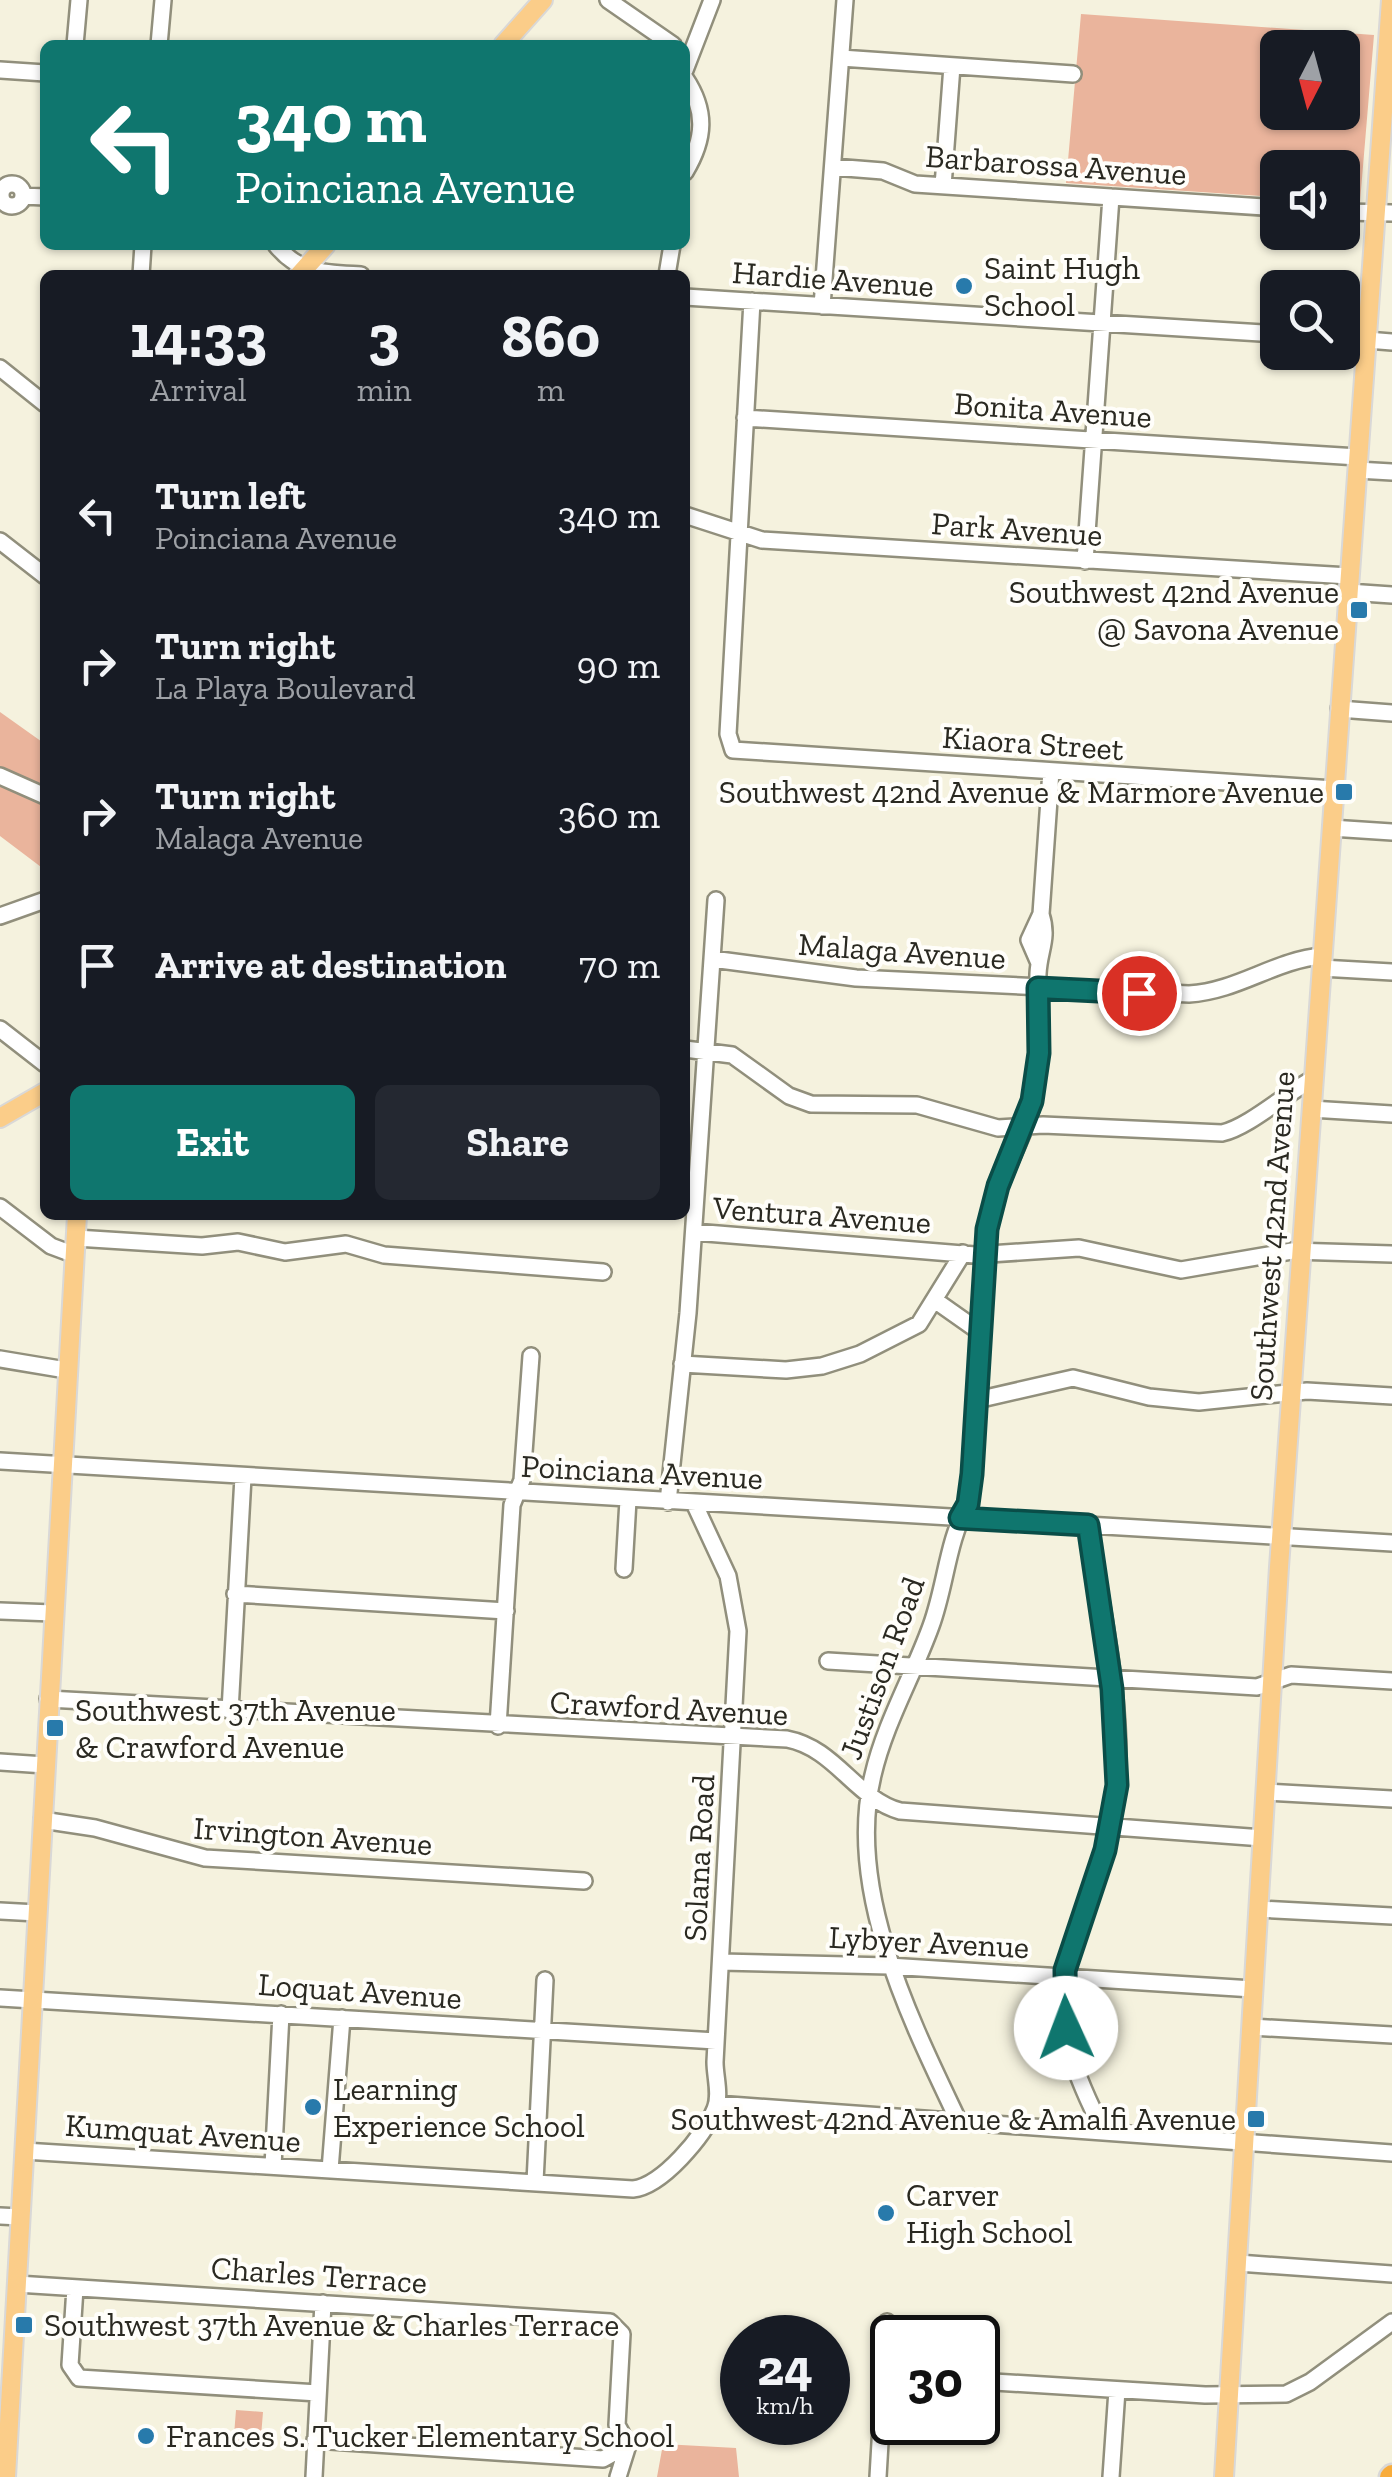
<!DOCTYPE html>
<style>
:root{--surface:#171b24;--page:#242831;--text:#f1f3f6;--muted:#9ea1a6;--accent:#0f766e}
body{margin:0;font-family:"Zilla Slab",serif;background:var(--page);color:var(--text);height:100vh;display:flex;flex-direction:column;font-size:38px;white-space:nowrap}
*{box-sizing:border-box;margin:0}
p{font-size:32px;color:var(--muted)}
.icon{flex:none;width:55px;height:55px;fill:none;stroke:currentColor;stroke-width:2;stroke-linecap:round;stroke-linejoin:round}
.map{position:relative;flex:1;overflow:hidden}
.details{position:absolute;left:40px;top:270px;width:650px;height:950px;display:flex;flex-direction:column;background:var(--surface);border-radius:15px;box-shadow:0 2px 8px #0004}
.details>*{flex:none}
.top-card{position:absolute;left:40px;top:40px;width:650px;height:210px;border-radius:15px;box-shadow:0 2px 8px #0004;background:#0f766e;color:#fff;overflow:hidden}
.needle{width:65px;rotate:186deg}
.fabs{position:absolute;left:1260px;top:30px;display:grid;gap:20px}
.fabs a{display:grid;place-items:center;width:100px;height:100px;border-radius:15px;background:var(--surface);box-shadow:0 2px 8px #0004;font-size:50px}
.speed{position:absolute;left:720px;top:2315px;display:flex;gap:20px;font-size:50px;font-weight:700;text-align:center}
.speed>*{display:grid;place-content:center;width:130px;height:130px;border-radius:50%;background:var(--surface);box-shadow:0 2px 8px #0004;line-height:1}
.speed small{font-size:25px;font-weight:400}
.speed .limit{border:5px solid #111;border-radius:15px;background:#fff;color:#111}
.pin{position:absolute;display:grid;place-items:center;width:85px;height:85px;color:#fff;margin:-42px;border:5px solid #fff;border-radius:50%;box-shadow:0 2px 10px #0007}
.me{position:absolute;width:110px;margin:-55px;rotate:358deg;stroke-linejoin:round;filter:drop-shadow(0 0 8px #0008)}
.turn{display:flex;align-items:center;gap:35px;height:210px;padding:0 30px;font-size:45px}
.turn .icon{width:130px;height:130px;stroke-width:2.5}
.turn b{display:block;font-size:70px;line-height:85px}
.eta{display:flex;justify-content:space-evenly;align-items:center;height:170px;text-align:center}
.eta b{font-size:60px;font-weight:700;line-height:70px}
.primary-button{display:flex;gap:20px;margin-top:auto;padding:20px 30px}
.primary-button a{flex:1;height:115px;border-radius:15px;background:var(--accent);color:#fff;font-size:40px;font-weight:700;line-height:115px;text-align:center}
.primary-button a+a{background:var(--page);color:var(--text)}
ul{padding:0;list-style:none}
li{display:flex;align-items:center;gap:30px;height:150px;padding:0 30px}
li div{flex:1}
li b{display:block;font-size:38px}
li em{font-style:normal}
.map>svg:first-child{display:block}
.green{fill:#eab49c;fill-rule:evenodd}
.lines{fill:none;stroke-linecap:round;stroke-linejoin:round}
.minor-casing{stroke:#918f7c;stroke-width:20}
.major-casing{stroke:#d9d8d7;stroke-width:22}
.highway-casing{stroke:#d9d8d7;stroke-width:25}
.minor{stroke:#fff;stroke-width:15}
.major{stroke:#fbcd89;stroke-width:18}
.highway{stroke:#f8ac3b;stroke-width:20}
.route-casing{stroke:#0a4d48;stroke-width:25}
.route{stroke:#0f766e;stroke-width:18}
.poi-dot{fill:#287aab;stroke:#fffefa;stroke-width:4}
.labels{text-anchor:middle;stroke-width:8;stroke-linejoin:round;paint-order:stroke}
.street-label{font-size:32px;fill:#2a2921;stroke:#fffefa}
.poi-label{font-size:32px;fill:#2a2921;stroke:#fffefa;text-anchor:start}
</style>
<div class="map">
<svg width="1392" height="2477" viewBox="0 0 1392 2477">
<rect width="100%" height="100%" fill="#f5f2de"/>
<path class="green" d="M1081,14L1374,35L1360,202L1343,201L1342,168H1278L1277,197L1066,183ZM1278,48H1342V112H1278Z
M0,712L45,744V870L0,836Z
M236,2410L263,2412L260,2449L233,2448Z
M663,2444L736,2448L739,2477H657Z"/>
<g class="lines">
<g class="minor-casing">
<path id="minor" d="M608,0L673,45
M75,45L79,0
M159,45L163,0
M841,58L1073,74
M0,70L45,73
M685,70L712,0
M685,78C707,111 705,139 685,172
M833,167L883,171L915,184L1278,208
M1 195a11 11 0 1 1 22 0a11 11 0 1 1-22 0Z
M943,186L952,66
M23,196L45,197
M1342,212L1392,213
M276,245C299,274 325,273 361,275
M141,275L143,245
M667,275L672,245
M685,297L1278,334
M752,301L728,734L733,750L1334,789
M822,306L845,0
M1342,338L1392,342
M0,368L45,404
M745,418L1358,457
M1357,470L1392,472
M685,515L762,540L1349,576
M0,541L45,576
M1085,561L1111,197
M1348,592L1392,595
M1339,709L1392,713
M0,776L45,796
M1331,828L1392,832
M1041,914L1051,771
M0,916L45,900
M712,959L856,978L1189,994C1238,991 1275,960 1322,956
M1321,968L1392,972
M0,1029L45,1064
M685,1049L732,1055L789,1096L811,1104L917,1105L998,1128L1043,1125L1222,1133C1249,1127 1286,1093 1313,1079
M1311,1109L1392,1114
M0,1207L51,1246L75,1255
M694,1232L975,1255L1079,1248L1181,1270L1292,1251L1392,1254
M76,1238L202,1246L238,1242L285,1252L346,1244L384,1255L603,1272
M936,1301L980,1332
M0,1359L66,1370
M682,1364L786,1370L822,1366L860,1354L919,1324L963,1253
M977,1400L1073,1378L1149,1397L1199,1402L1307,1391L1392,1396
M0,1461L1392,1543
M668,1502L688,1313L716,900
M1088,1525C1102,1610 1123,1703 1117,1789C1112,1851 1081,1905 1066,1965C1052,2022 1078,2082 1104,2132
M624,1569L628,1500
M235,1594L506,1611
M0,1611L53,1613
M828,1661L1257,1687L1291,1675L1392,1681
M48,1699L787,1739C835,1748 856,1799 900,1811L1263,1838
M230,1711L243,1477
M498,1726L512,1505L522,1480L531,1356
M0,1762L45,1765
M1266,1792L1392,1799
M42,1820L95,1828L205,1858L584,1881
M1258,1909L1392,1916
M0,1911L37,1913
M721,1962L889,1966L1253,1989
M0,1998L716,2041
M1251,2027L1392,2035
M717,2104L1392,2153
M959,2122C911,2021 845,1890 873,1775C885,1723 913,1676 931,1626C946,1585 947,1542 968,1504L987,1229C994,1186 1017,1153 1030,1113C1044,1067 1036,1021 1038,974C1039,950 1049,939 1041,914L1029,940L1039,963
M24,2151L633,2189C662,2186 704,2136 715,2109C721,2095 715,2077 715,2062L738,1631L728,1576L694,1503
M273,2166L281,2014
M330,2170L342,2018
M535,2182L545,1980
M0,2216L20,2217
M1238,2263L1392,2274
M17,2284L610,2322L622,2334L617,2425L628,2445
M75,2288L70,2365L79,2378L318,2393
M978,2381L1205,2395L1286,2394L1310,2382L1392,2322
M315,2440L603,2459L628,2445
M314,2477L323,2303
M618,2477L628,2445
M878,2477L887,2322
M1111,2477L1117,2390"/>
</g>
<g class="major-casing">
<path id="major" d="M503,45L543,0
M299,275L326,245
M0,1118L45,1092
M6,2477L77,1215
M1224,2477L1279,1567L1391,0"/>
</g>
<g class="highway-casing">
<path id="highway" d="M1390,2477L1392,2475"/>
</g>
<use href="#minor" class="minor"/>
<use href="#major" class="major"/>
<use href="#highway" class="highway"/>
</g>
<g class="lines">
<g class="route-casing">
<path id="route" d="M1066,2028L1065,1970L1105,1850L1117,1785L1112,1689L1088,1525L960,1518L968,1504L972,1474L987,1229L998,1186L1032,1101L1039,1053L1038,988L1139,993"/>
</g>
<use href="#route" class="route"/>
</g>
<g class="poi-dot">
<circle cx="964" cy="286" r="10"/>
<rect x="1349" y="600" width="20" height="20" rx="5"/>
<rect x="1334" y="782" width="20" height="20" rx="5"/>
<rect x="45" y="1718" width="20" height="20" rx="5"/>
<circle cx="313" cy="2107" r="10"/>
<rect x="1246" y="2109" width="20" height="20" rx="5"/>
<circle cx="886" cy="2213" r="10"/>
<rect x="14" y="2315" width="20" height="20" rx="5"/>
<circle cx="146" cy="2436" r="10"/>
</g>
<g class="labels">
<g class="street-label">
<text transform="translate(1056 165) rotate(4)" y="11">Barbarossa Avenue</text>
<text transform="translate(833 279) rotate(4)" y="11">Hardie Avenue</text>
<text transform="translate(1053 410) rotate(4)" y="11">Bonita Avenue</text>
<text transform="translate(1017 529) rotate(4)" y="11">Park Avenue</text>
<text transform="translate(1033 743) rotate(4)" y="11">Kiaora Street</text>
<text transform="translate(902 951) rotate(4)" y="11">Malaga Avenue</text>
<text transform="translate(822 1215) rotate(4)" y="11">Ventura Avenue</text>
<text transform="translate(1272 1236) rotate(-86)" y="11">Southwest 42nd Avenue</text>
<text transform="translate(642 1472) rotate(3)" y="11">Poinciana Avenue</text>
<text transform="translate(882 1668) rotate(-70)" y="11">Justison Road</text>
<text transform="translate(669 1708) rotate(3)" y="11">Crawford Avenue</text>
<text transform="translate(313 1836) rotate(4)" y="11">Irvington Avenue</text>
<text transform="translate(699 1858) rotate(-87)" y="11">Solana Road</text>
<text transform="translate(929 1942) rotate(3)" y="11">Lybyer Avenue</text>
<text transform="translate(360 1991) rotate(4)" y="11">Loquat Avenue</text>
<text transform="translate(183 2133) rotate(4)" y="11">Kumquat Avenue</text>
<text transform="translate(319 2275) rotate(4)" y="11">Charles Terrace</text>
</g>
<g class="poi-label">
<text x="984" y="279">Saint Hugh<tspan x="984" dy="37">School</tspan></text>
<text x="1339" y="603" text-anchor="end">Southwest 42nd Avenue<tspan x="1339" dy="37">@ Savona Avenue</tspan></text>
<text x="1324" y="803" text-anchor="end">Southwest 42nd Avenue &amp; Marmore Avenue</text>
<text x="75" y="1721">Southwest 37th Avenue<tspan x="75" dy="37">&amp; Crawford Avenue</tspan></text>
<text x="333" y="2100">Learning<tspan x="333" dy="37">Experience School</tspan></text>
<text x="1236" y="2130" text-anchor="end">Southwest 42nd Avenue &amp; Amalfi Avenue</text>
<text x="906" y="2206">Carver<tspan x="906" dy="37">High School</tspan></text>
<text x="44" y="2336">Southwest 37th Avenue &amp; Charles Terrace</text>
<text x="166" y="2447">Frances S. Tucker Elementary School</text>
</g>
</g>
</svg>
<div class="fabs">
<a><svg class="needle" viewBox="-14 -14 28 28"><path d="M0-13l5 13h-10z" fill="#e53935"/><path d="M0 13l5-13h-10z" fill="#9ea1a6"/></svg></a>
<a><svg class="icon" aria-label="sound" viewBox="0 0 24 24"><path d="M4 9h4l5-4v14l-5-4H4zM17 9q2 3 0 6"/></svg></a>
<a><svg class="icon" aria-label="search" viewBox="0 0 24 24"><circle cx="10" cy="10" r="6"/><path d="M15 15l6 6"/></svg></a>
</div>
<div class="speed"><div>24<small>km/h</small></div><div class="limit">30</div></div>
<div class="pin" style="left:1139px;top:993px;background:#d93025"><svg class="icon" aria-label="arrive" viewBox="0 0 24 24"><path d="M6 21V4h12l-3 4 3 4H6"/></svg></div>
<svg class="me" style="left:1066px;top:2028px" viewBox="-20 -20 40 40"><circle r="19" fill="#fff"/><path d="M0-13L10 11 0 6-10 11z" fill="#0f766e"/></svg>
<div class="top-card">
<div class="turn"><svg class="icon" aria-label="left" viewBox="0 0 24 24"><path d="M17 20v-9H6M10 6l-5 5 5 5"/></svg><div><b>340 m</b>Poinciana Avenue</div></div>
</div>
<section class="details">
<div class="eta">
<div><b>14:33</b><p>Arrival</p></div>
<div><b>3</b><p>min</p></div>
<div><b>860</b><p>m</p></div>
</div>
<ul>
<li><svg class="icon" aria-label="left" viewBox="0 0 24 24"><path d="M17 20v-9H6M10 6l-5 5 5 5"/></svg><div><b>Turn left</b><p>Poinciana Avenue</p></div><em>340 m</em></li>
<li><svg class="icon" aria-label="right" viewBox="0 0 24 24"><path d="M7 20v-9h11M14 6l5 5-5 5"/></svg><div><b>Turn right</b><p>La Playa Boulevard</p></div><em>90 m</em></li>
<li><svg class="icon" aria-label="right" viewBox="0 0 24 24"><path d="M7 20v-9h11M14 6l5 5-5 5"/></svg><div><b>Turn right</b><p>Malaga Avenue</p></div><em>360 m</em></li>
<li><svg class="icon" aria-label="arrive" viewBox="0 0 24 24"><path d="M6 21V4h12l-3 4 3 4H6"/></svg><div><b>Arrive at destination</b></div><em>70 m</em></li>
</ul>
<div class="primary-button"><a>Exit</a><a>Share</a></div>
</section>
</div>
